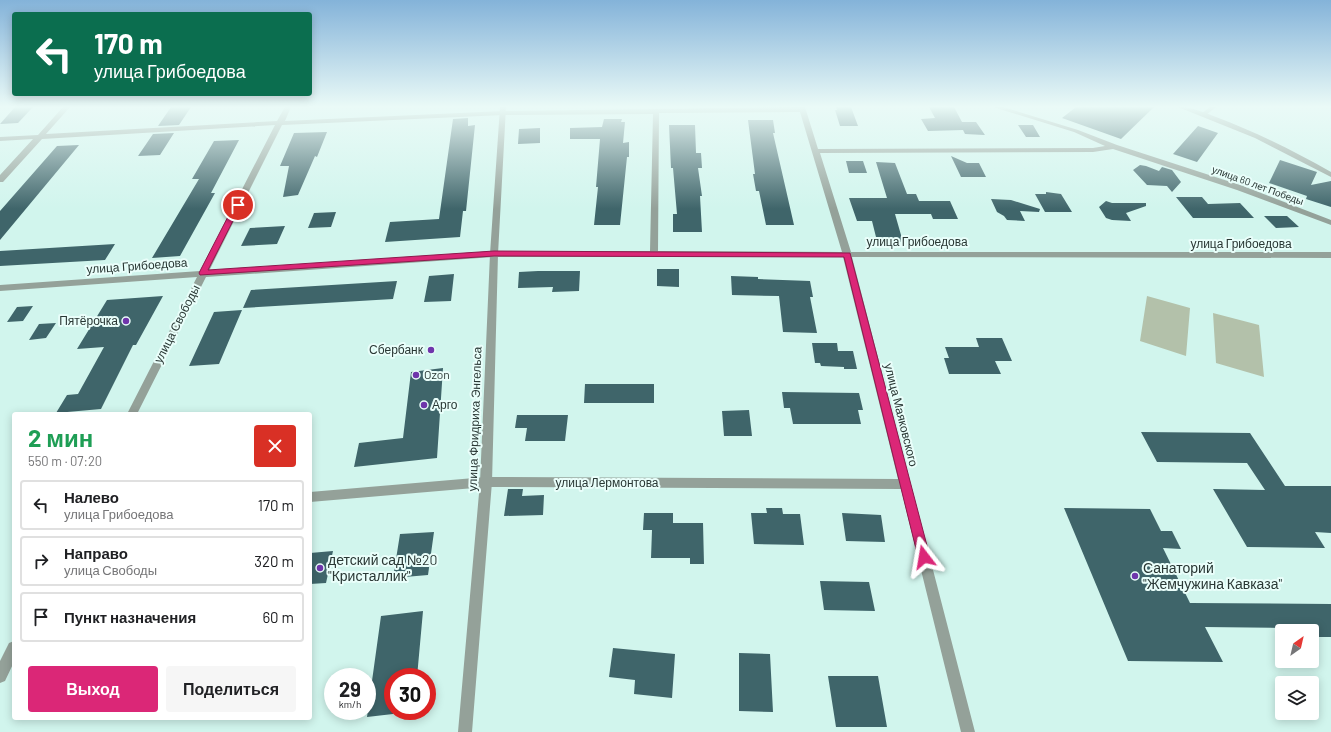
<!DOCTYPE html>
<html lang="ru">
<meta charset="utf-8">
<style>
:root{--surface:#fff;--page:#f6f6f6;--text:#202124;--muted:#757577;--line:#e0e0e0;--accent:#db2777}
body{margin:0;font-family:Barlow,sans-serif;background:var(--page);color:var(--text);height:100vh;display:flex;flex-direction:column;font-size:15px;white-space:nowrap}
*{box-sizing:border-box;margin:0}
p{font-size:13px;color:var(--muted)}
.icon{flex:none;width:22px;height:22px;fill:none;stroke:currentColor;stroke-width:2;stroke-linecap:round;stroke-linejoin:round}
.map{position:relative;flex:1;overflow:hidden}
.side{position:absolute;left:12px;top:412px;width:300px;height:308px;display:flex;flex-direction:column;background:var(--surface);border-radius:4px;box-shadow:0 2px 10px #0003}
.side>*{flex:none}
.top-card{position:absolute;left:12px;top:12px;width:300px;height:84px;border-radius:4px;box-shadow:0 2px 10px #0003;background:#0b6e4f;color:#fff;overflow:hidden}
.needle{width:26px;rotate:34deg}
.buttons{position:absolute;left:1275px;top:624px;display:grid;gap:8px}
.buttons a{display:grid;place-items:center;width:44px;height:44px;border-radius:4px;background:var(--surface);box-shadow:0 2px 10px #0003;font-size:20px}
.speed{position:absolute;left:324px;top:668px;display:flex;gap:8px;font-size:20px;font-weight:700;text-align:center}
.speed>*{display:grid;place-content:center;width:52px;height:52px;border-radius:50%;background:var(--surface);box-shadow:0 2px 10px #0003;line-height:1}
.speed small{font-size:10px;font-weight:400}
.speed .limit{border:6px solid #d22;background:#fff;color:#111}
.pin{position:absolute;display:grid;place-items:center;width:34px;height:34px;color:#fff;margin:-17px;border:2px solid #fff;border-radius:50%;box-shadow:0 1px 4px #0007}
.me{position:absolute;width:44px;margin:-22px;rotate:346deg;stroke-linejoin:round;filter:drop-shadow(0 0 3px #0008)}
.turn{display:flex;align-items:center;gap:14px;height:84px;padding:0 16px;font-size:18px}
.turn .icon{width:52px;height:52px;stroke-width:2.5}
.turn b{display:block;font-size:28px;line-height:34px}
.round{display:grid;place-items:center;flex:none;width:42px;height:42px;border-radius:4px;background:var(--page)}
.head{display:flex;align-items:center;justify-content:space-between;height:68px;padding:0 16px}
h1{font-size:24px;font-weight:700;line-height:30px;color:#1e9e55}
.action{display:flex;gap:8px;margin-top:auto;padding:8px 16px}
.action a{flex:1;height:46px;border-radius:4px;background:var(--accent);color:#fff;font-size:16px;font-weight:700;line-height:46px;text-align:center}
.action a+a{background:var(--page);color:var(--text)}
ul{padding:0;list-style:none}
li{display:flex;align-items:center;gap:12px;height:50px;margin:0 8px 6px;padding:0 8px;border:2px solid var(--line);border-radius:4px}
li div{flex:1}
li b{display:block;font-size:15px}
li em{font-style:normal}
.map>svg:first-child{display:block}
.green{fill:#b3c1aa}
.building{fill:#3f656a}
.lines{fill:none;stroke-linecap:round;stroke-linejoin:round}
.service{fill:#94a199;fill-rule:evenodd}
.minor{fill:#94a199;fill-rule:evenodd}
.tertiary{fill:#94a199;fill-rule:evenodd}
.route{fill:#db2777;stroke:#8e194d}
.poi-dot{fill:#6f35ab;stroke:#e9fefa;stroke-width:1.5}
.labels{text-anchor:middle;stroke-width:4;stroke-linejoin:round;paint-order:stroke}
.far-street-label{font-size:10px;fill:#293734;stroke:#e9fefa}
.street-label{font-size:12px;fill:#293734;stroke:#e9fefa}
.poi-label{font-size:12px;fill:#293734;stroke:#e9fefa;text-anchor:end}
.near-poi-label{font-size:14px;fill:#293734;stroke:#e9fefa;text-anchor:start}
</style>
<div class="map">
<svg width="1331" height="732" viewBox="0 0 1331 732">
<rect width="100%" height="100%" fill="#d1f5ed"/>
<path class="green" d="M1147,296L1190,308L1186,356L1140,341Z
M1213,313L1259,325L1264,377L1216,363Z"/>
<path class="building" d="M15,107H33L18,123L0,124Z
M171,107H191L179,125L158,126Z
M836,107H851L858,126H840L835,110H837Z
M929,107H954L962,122H976L985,135L965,134L963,130L928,131L921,119L935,118Z
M1076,107H1154L1121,139L1062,118Z
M468,118V126L475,125L466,211H463L460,237L385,242L390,222L439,219L453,119Z
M604,119H622L621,122H625L623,143L629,142V157H627L620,225H594L598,187H596L600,139H570V128L602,127Z
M748,120H773L775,133H773L794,225H766L759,191H756L753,174H755Z
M669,125H695L696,153H701L702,168H698L702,196H700L702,232H673V214H677L673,168H671Z
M1018,125H1033L1040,137H1026Z
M1198,126L1218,133L1197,162L1173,154Z
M540,128V143L518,144L519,129Z
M327,132L317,157L315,156L298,195L283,197L289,166H280L294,133Z
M174,133L160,155L138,156L153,134Z
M239,140L211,193H215L180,256L152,258L199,179H192L214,141Z
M79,145L0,240V211L57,146Z
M951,156L967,163H979L986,177H961Z
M1280,160L1317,172L1311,185L1331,181V207L1306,199L1307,196L1269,183Z
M846,161H863L867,173H849Z
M876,162L895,163L907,194H916L919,201H950L958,219H933L931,214H895L903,242L877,241L872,221H857L849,198H887Z
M1140,165L1146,166L1159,171L1162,167L1172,170L1181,182L1172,192L1167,186L1147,185L1133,170Z
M1046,192L1061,194L1072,212H1045L1035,194H1046Z
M1176,197H1202L1208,204L1240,203L1254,218H1193Z
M991,199L1011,200L1040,209L1039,212L1020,211L1025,221L1007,220L1004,216L997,212Z
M1106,201L1112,203H1146V206L1126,213L1131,221L1112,220L1106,218L1099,207Z
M336,212L331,227L308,228L314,213Z
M1264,216H1287L1299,227L1276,228Z
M285,226L277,244L241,246L250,228Z
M115,244L105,260L0,266V251Z
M657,269H679V287L657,286Z
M538,271H580L579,291L552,292L553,287L518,288L519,272Z
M454,274L451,301L424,302L429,276Z
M731,276L758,277V279L810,281L813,297H810L817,333L783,332L779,296L732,295Z
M397,281L393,299L243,308L251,290Z
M163,296L136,345H133L101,409L56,413L67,395L78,394L104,347L77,349L107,300Z
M33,306L23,321L7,322L17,307Z
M242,310L219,364L189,366L214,312Z
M56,323L46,338L29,340L39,324Z
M976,338H1002L1012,361H995L1001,374H949L944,358H949L945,347H979Z
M812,343H837L838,351H853L857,369H844V367L821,366L820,363H815Z
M443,368L437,458L354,467L359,443L403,438L411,372Z
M585,384H654V403H584Z
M782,392L859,393L863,410H858L861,424H793L790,408H784Z
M749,410L752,436H724L722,411Z
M517,415H568L565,441H525L527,428H515Z
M1141,432L1250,433L1285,486H1331V533L1315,532L1325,548L1247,547L1213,489L1265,490L1247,463L1157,462Z
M508,489H523L522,496L544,495L543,515L504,516Z
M766,508H782L783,514H800L804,545L754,544L751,513H767Z
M1064,508L1150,509L1161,531H1172L1181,549L1163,548L1190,603L1331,604V637H1312V631H1288L1286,628L1205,627L1223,662L1128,661Z
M644,513H673V523H703L704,564H690V558H651L652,530H643Z
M842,513L881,515L885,542L846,541Z
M434,532L428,575L393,578L400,534Z
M333,551L326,583L310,584V553Z
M820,581L869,582L875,611L824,610Z
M423,611L417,677H393V714L367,717L381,616Z
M613,648L675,654L672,698L634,694L635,680L609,677Z
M739,653L770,654L773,712L739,711Z
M828,676H878L887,727H836Z"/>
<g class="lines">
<path class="service" d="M1210,107H1216L1206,115H1202V113Z"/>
<path class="minor" d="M63,107H70L46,134L277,121L285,107H291L285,121L503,111L805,107L818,149L1093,148L1105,146L1074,132L993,107H1003L1078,130L1117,145L1243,186L1331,220V225L1237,190L1113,149L1093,152L820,153L851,252H1331V258L852,257L975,732H961L901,489L486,487L310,502V492L486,477L898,479L843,257H494L206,277L137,414H127L197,277L0,291V285L200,271L275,125L42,139L3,182H0V175L33,139L0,141V137L38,135ZM800,112L842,252L658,251L659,113ZM653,114L650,251H494L209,271L282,125L503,115Z
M1178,107C1191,107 1204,112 1216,117C1256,132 1294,151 1331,172V177L1255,138Z
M14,641V662L5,681L0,683V661L9,643Z"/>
<path class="tertiary" d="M500,107H506L498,254L492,482L472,732H458L480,482L490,254Z"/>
</g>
<linearGradient id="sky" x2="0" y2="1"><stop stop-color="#84b3d9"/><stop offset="0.51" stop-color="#eafaf7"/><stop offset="1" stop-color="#eafaf7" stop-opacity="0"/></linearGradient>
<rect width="1331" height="209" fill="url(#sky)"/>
<path class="route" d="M235,203H240L241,205L208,270L494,251L850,253L930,557L928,560L924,562L920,560L918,557L844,257L494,256L200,275L199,273Z"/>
<g class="poi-dot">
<circle cx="126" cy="321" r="4"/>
<circle cx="431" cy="350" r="4"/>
<circle cx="416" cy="375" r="4"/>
<circle cx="424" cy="405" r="4"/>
<circle cx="320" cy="568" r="4"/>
<circle cx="1135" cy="576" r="4"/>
</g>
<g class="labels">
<g class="far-street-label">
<text transform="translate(1258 185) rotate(20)" y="4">улица 60 лет Победы</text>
</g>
<g class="street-label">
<text x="917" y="246">улица Грибоедова</text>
<text x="1241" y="248">улица Грибоедова</text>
<text transform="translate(137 266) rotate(-4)" y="4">улица Грибоедова</text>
<text transform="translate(177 324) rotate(-63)" y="4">улица Свободы</text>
<text transform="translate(901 415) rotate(76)" y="4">улица Маяковского</text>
<text transform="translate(475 419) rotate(-88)" y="4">улица Фридриха Энгельса</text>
<text x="607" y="487">улица Лермонтова</text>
</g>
<g class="poi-label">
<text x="118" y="325">Пятёрочка</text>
<text x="423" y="354">Сбербанк</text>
<text x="424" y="379" text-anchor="start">Ozon</text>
<text x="432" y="409" text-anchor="start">Арго</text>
</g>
<g class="near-poi-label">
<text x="328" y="565">детский сад №20<tspan x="328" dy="16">"Кристаллик"</tspan></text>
<text x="1143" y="573">Санаторий<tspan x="1143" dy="16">"Жемчужина Кавказа"</tspan></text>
</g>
</g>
</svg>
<div class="buttons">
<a><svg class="needle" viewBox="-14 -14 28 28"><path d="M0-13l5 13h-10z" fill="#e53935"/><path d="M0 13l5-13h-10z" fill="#757577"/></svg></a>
<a><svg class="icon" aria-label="layers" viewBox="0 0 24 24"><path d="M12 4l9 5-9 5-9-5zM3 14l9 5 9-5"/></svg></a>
</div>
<div class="speed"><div>29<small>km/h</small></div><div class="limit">30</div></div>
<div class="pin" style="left:238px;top:205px;background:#d93025"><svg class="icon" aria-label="arrive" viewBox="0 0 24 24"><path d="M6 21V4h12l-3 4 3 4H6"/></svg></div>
<svg class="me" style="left:924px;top:557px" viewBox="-20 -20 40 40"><path d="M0-17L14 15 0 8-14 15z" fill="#db2777" stroke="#fff" stroke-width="4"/></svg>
<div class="top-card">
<div class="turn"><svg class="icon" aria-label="left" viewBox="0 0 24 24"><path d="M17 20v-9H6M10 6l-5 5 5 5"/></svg><div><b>170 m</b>улица Грибоедова</div></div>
</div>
<section class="side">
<div class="head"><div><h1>2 мин</h1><p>550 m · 07:20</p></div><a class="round" style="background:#d93025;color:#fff"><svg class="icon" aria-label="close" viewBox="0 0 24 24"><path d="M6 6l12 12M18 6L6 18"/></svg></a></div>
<ul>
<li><svg class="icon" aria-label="left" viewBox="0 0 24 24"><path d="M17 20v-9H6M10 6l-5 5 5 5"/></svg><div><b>Налево</b><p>улица Грибоедова</p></div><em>170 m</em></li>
<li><svg class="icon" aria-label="right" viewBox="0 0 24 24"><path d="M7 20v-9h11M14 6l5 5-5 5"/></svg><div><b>Направо</b><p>улица Свободы</p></div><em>320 m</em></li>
<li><svg class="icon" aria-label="arrive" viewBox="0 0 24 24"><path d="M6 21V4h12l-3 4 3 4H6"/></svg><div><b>Пункт назначения</b></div><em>60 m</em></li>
</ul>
<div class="action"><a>Выход</a><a>Поделиться</a></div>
</section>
</div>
